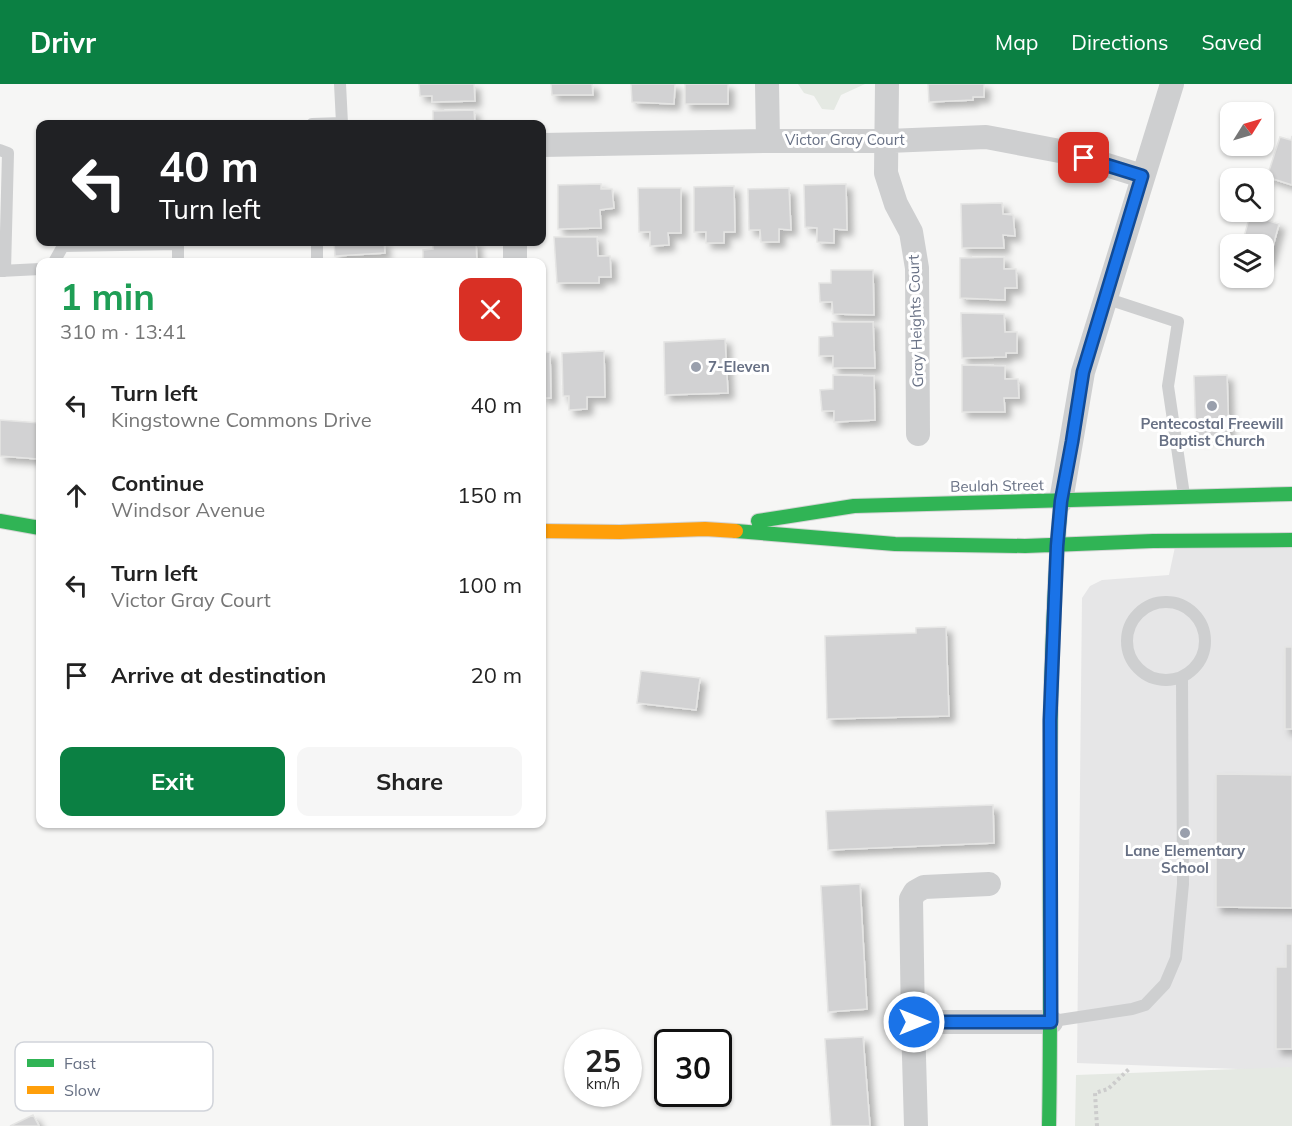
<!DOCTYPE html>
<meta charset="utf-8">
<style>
:root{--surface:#fff;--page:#f6f6f6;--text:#222;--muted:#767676;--accent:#0b8043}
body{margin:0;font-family:Mulish,sans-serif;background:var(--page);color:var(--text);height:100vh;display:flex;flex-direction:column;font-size:22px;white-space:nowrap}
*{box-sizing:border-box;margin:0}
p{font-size:20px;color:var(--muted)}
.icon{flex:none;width:33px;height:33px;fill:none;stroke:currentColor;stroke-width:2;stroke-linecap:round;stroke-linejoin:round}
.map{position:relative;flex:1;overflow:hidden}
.details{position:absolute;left:36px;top:174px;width:510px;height:570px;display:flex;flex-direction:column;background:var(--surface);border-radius:12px;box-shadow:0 2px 4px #0004}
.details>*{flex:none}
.hud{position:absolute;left:36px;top:36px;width:510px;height:126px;border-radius:12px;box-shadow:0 2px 4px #0004;background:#202124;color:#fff;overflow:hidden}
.needle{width:39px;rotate:53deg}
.controls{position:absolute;left:1220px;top:18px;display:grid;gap:12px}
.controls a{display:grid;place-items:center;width:54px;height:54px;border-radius:12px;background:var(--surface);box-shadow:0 2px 4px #0004;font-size:30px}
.speed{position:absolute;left:564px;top:945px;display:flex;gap:12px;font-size:30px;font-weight:700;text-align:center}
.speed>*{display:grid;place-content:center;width:78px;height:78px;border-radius:50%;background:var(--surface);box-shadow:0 2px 4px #0004;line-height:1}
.speed small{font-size:15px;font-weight:400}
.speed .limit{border:3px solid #111;border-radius:9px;background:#fff;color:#111}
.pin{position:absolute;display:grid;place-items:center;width:51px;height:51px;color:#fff;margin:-26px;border-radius:12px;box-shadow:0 3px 9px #0006}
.me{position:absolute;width:66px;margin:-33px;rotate:90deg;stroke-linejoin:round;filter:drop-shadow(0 0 4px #0008)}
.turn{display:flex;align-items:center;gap:21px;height:126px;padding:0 24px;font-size:27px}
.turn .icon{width:78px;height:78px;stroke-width:2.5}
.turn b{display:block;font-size:42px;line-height:51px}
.round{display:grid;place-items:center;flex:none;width:63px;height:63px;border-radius:12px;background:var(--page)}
.overview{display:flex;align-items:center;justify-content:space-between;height:102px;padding:0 24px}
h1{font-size:36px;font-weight:700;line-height:45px;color:#1e9e55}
.button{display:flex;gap:12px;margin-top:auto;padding:12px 24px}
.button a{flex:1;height:69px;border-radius:12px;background:var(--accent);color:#fff;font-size:24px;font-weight:700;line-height:69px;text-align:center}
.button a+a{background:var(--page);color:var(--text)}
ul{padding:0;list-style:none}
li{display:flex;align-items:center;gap:18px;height:90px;padding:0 24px}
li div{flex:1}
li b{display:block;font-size:22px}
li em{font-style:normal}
header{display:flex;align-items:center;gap:36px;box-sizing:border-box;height:84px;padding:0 30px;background:var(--accent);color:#fff}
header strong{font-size:28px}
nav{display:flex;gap:33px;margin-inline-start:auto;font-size:21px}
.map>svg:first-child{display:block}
.built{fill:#e6e6e7}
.green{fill:#e5e9e3}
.building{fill:#d2d2d3;stroke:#e5e5e4;stroke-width:1.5;filter:url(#shadow)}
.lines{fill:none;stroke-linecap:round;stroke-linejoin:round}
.fast-casing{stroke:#d3d4d4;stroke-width:16}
.slow-casing{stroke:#d3d4d4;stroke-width:16}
.path{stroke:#ccc;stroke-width:4;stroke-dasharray:3 3;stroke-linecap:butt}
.lane{stroke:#cecfd0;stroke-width:12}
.street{stroke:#cecfd0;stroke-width:24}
.fast{stroke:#30b455;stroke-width:14}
.slow{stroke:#ff9f0a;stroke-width:14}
.route-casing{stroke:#114b97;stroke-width:15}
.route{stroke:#1a73e8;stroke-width:10}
.poi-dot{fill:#999fac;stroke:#fff;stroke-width:2}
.labels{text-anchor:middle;stroke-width:6;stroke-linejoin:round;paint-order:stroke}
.street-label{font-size:15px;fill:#677084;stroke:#fff}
.poi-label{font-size:15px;font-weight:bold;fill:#677084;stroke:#fff}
.key{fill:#fff;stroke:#d1d4da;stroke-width:1.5}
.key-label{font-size:16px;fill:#677084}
</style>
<header>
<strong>Drivr</strong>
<nav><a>Map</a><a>Directions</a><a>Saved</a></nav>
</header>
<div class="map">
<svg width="1292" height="1042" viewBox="0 0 1292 1042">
<defs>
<filter id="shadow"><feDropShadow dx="5.5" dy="5.5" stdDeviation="3" flood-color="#0004"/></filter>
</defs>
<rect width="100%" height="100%" fill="#f6f6f5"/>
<path class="built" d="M1292,450V987L1077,979L1082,514L1090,502L1102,496L1169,491L1176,458Z"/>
<path class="green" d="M798,0H865L841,11L834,26L822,25L814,12L804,9Z
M1292,983V1042H1075L1076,991Z"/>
<path class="building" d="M419,0H474L475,17L432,18V12H420Z
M551,0H592L593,11H552Z
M631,0H675L674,20L632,18Z
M685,0H728V20H685Z
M928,0H984V13H973V16L929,18Z
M474,26L475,40H433V27Z
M1292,52V101L1267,93L1280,53L1291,56Z
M601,100V105H612L614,124L600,126L601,144L558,145V101Z
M846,100L847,146L834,145V159L817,158V144L805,143L804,101Z
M734,102L735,148H724V159H706V148H694V103Z
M638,104H681V149H668L669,161L650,162V148H639Z
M789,104L791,146L779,145V158H761L760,146H749L748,105Z
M1002,119L1003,130L1013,131L1015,152L1003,151L1004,164H962L961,120Z
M1250,131L1279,140L1269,177L1263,176V160H1242Z
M554,153H597L598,172H610L611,193H599V199H557Z
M334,158H384L385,169L335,172Z
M433,158H476L477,178H423V166L433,165Z
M1004,173V185H1016L1017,204H1005V216L960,214V174Z
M831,186H873L874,231L833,230L832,218H820L819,199H831Z
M961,229L1004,230L1005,248H1017V269H1006V273L962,274Z
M832,238H873L875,284H833V272H819V253L833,252Z
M725,255L728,309L665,311L664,258Z
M604,267L605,313H587V325L569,326V312H563L562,269Z
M550,268L551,314H542V269Z
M962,281L1005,282V295H1018L1019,314H1004L1005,328H962Z
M833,291L874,292L875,336L834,338V327H822L820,306L833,305Z
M1227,291L1229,352L1196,353L1194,292Z
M0,336L40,339L38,375L0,372Z
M946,543L949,632L827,635L825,552L916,549V544Z
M1285,563H1292V645H1285Z
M641,587L700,594L696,626L637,619Z
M1216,690L1292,691V824L1216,823Z
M993,721L994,759L828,766L826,727Z
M860,800L867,925L828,928L821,802Z
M1286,860H1292V965H1276V883H1286Z
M863,953L870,1042H831L825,955Z
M33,1031L39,1042H10Z"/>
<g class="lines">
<g class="fast-casing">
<path id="fast" d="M0,437L40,444
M758,437L854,422L1292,410
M736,447L895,460L1025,462L1153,457L1292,456
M1049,1042C1053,834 1043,625 1061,417"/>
</g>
<g class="slow-casing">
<path id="slow" d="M542,447L620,448L705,445L736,447"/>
</g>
<path class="path" d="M1097,1042L1095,1009L1108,1005L1130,984"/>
<path class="lane" d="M312,40L342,39L340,0
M0,66L8,69L5,187
M317,158V178
M54,178L63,162L178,160V178
M0,187L40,185
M1105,214L1178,238L1168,302L1184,411
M1127 557a39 39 0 1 1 78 0a39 39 0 1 1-78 0Z
M1053,937L1132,925L1145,921L1165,900L1176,874L1183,800L1182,594"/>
<path class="street" d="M767,0L768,57
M887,0L886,89L896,120L911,148L917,184L918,350
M542,61L768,57H888L986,53L1065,68L1142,92
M515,158V178
M1061,417L1083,288L1172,0
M989,800L924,803L915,808L911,815L913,938H1051
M913,938L916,1042"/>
<use href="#fast" class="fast"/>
<use href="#slow" class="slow"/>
</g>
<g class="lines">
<g class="route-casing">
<path id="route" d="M914,938H1051L1050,636L1057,462L1061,417L1072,358L1083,288L1142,92L1084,74"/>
</g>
<use href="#route" class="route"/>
</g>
<g class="poi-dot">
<circle cx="696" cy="283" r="6"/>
<circle cx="1212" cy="322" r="6"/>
<circle cx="1185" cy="749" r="6"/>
</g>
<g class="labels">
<g class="street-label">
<text x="845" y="61">Victor Gray Court</text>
<text transform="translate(916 237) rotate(-92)" y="5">Gray Heights Court</text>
<text transform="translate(997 402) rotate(-1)" y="5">Beulah Street</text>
</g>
<g class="poi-label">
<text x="708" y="288" text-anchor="start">7-Eleven</text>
<text x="1212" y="345">Pentecostal Freewill<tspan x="1212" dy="17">Baptist Church</tspan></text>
<text x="1185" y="772">Lane Elementary<tspan x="1185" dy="17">School</tspan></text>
</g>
</g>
<rect x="15" y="958" width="198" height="69" rx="9" class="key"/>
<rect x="27" y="975" width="27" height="8" fill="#30b455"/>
<rect x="27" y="1002" width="27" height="8" fill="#ff9f0a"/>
<g class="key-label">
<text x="64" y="985">Fast</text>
<text x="64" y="1012">Slow</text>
</g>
</svg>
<div class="controls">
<a><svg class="needle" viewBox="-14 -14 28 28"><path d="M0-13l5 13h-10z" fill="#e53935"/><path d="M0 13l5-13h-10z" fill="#767676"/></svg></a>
<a><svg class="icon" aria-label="search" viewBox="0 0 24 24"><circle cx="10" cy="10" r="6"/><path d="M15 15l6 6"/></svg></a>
<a><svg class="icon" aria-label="layers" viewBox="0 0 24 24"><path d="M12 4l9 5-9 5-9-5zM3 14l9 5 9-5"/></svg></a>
</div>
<div class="speed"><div>25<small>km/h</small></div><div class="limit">30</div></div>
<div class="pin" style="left:1084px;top:74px;background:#d93025"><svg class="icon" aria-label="arrive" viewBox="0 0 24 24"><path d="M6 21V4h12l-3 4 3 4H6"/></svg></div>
<svg class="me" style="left:914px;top:938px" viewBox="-20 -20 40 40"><circle r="17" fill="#1a73e8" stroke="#fff" stroke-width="3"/><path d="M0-11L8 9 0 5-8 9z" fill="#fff"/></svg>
<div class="hud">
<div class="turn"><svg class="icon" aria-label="left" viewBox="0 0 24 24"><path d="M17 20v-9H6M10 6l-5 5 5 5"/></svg><div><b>40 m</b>Turn left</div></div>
</div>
<section class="details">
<div class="overview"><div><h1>1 min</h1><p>310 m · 13:41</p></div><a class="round" style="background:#d93025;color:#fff"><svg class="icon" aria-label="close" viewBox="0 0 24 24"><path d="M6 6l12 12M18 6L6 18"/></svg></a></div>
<ul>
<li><svg class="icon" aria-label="left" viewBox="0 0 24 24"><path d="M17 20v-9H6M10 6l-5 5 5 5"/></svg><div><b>Turn left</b><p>Kingstowne Commons Drive</p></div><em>40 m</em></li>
<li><svg class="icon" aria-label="ahead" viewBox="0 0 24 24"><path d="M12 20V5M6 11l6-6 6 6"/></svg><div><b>Continue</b><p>Windsor Avenue</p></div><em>150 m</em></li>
<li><svg class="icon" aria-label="left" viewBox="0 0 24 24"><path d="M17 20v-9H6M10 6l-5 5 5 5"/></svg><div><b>Turn left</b><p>Victor Gray Court</p></div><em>100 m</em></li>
<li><svg class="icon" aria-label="arrive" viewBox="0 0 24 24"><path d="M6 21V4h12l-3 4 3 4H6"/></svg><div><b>Arrive at destination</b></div><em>20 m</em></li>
</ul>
<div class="button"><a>Exit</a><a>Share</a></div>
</section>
</div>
